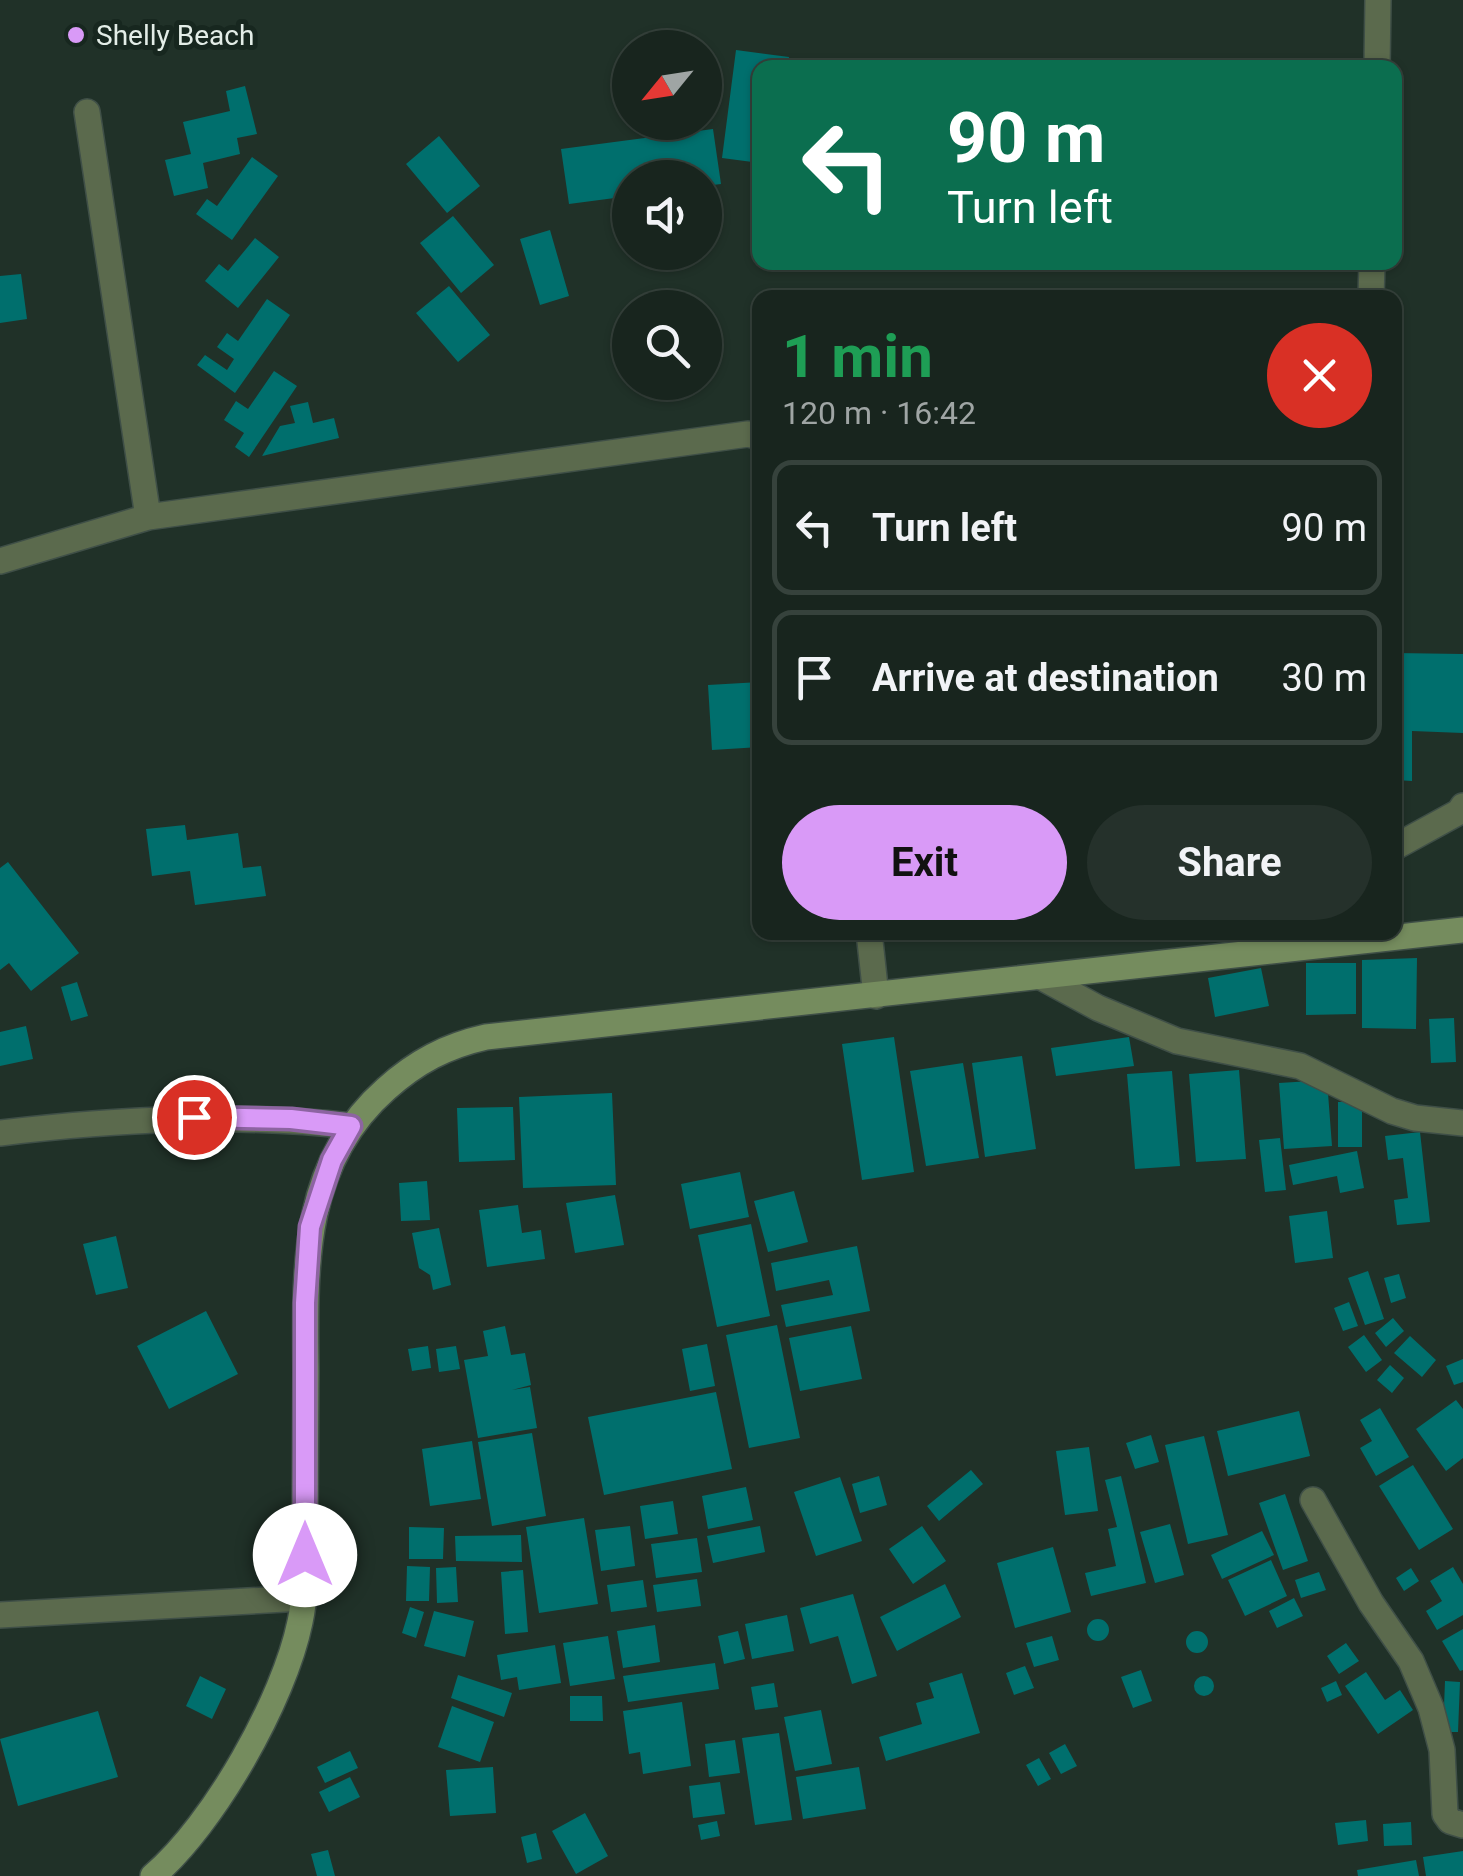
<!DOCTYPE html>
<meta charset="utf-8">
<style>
:root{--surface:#18251e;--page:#25312b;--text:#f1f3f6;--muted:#9fa5a4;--line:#36423c;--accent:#d99af7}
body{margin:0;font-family:Roboto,sans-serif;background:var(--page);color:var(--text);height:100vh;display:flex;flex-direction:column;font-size:38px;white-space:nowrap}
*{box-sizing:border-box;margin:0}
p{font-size:32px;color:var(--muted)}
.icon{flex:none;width:55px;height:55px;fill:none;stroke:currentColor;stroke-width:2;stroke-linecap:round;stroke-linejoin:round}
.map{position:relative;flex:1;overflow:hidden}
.drawer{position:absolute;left:752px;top:290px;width:650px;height:650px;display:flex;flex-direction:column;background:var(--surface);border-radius:20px;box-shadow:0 2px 8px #0004,0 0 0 2px var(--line)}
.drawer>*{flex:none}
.top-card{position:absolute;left:752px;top:60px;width:650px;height:210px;border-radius:20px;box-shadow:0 2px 8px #0004,0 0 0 2px var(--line);background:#0b6e4f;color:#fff;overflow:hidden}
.needle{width:65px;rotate:240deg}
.controls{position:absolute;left:612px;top:30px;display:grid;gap:20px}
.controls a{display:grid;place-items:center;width:110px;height:110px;border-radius:50%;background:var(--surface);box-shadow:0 2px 8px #0004,0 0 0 2px var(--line);font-size:50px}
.pin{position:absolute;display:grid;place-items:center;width:85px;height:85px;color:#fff;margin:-42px;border:5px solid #fff;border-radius:50%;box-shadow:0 2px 10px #0007}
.me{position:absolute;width:110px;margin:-55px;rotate:0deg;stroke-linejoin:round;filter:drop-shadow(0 0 8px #0008)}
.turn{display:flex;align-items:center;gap:35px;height:210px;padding:0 30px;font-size:45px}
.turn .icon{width:130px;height:130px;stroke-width:2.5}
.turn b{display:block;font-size:70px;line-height:85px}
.round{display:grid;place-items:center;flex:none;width:105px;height:105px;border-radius:52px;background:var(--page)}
.summary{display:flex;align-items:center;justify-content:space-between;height:170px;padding:0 30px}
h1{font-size:60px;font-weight:700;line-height:75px;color:#1e9e55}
.cta{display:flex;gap:20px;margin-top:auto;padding:20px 30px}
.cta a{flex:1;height:115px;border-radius:60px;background:var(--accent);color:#111;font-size:40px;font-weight:700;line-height:115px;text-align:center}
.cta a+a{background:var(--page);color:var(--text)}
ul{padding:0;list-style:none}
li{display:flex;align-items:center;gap:30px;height:135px;margin:0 20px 15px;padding:0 10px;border:5px solid var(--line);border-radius:20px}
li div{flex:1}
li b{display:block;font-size:38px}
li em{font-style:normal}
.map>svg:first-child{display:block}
.building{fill:#006f6d}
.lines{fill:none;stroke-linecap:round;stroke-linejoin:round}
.street-casing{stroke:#3f4f47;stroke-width:28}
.secondary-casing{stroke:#3f4f47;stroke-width:28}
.street{stroke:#5b6a4d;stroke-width:25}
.secondary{stroke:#758c5e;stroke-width:25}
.route-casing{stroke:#8d64a1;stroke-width:25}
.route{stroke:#d99af7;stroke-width:18}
.poi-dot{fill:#d99af7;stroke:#17271f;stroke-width:4}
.labels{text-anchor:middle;stroke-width:10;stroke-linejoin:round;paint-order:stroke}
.poi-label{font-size:28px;fill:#e3ede7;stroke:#17271f;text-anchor:start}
</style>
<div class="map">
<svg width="1463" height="1876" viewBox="0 0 1463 1876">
<rect width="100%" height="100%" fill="#203128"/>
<path class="building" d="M736,50L789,57L788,68H760V163L722,158Z
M245,86L257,134L237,138L240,154L203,163L208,188L174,196L165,160L191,154L183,122L230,111L226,91Z
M713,129L721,184L705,186V178H630V196L569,204L561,149Z
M439,136L480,186L447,213L406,164Z
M252,157L278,176L232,240L196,214L207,199L217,206Z
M453,216L494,265L461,293L420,243Z
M550,230L569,296L540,305L520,239Z
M255,238L279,257L238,308L205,281L219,264L228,271Z
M21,274L27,319L0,323V276Z
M449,286L490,335L458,362L416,313Z
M267,299L290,315L235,393L197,365L205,355L227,370L234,359L217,347L227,333L238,341Z
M274,371L297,386L249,457L235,447L244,433L224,420L236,401L248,409Z
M308,402L313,423L334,418L339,438L262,456L280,426L295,423L290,406Z
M1395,653L1463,654V733L1412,731V781L1395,780Z
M760,682V747L712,750L708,685Z
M185,825L187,840L238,833L243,868L261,866L266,896L195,905L190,871L152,876L146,829Z
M8,862L79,953L31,991L9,963L0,970V868Z
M1417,958L1416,1029L1362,1028V960Z
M1306,963H1356V1014L1306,1015Z
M1261,968L1269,1006L1215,1017L1208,978Z
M77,982L88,1016L71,1021L61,987Z
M1454,1018L1456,1062L1431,1063L1429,1019Z
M26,1026L33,1059L0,1066V1032Z
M894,1037L914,1172L862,1180L842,1044Z
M1129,1037L1134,1066L1056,1076L1051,1048Z
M1022,1056L1036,1149L985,1157L972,1063Z
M963,1063L979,1158L926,1166L910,1071Z
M1239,1070L1246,1159L1196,1162L1189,1074Z
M1172,1071L1180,1166L1135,1169L1127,1074Z
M1327,1080L1332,1146L1284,1149L1279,1083Z
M612,1093L616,1185L523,1188L519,1097Z
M1338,1102H1362V1147H1338Z
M513,1107L515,1160L459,1162L457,1108Z
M1420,1132L1430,1222L1397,1225L1394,1200L1408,1198L1403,1158L1388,1160L1385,1136Z
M1280,1138L1286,1190L1265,1192L1259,1140Z
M1357,1151L1364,1188L1340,1193L1337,1176L1293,1185L1289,1165Z
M740,1172L749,1217L690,1229L681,1184Z
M427,1181L430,1220L401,1221L399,1183Z
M794,1191L808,1242L768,1252L754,1201Z
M615,1195L624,1245L575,1253L566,1203Z
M518,1205L522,1233L541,1230L545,1259L487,1267L479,1210Z
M1327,1211L1333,1258L1295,1263L1289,1216Z
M751,1224L770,1316L717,1327L698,1235Z
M439,1228L451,1285L433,1290L430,1275L419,1268L412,1233Z
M116,1236L128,1288L96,1295L83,1244Z
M857,1246L870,1311L786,1327L781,1305L833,1295L829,1280L776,1291L771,1263Z
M1368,1271L1384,1319L1365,1325L1348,1278Z
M1399,1274L1406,1298L1391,1303L1384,1278Z
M1349,1302L1358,1326L1343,1331L1334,1308Z
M206,1311L238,1374L169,1409L137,1346Z
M1393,1318L1404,1331L1386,1347L1375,1333Z
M777,1325L800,1438L749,1448L726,1335Z
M505,1326L511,1355L525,1353L531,1385L512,1390L530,1387L537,1428L478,1438L464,1360L488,1356L483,1331Z
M851,1326L862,1379L800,1391L789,1338Z
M1364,1335L1382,1360L1366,1372L1348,1347Z
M1410,1336L1436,1360L1422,1377L1394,1353Z
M707,1344L715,1386L690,1391L682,1349Z
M428,1346L431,1368L412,1371L408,1349Z
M456,1346L460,1369L439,1372L436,1349Z
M1463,1359V1382L1454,1385L1446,1366Z
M1390,1365L1404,1378L1392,1393L1377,1380Z
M716,1392L732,1469L604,1495L588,1417Z
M1456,1400L1463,1409V1458L1446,1471L1416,1429Z
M1380,1408L1409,1457L1376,1476L1360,1448L1372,1441L1360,1420Z
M1299,1411L1310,1456L1228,1476L1217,1431Z
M532,1433L546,1516L492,1526L478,1442Z
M1151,1435L1159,1462L1135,1469L1126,1443Z
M1204,1436L1228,1535L1188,1544L1165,1445Z
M472,1441L481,1499L430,1506L422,1449Z
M1089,1447L1098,1511L1065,1515L1056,1451Z
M1413,1465L1453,1529L1419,1550L1379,1486Z
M971,1470L983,1484L939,1521L927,1506Z
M879,1476L887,1505L860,1513L852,1484Z
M1121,1476L1146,1583L1091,1596L1085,1573L1116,1566L1108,1529L1117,1527L1105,1480Z
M840,1477L862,1541L816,1556L794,1492Z
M746,1487L753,1520L708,1529L702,1496Z
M1285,1494L1308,1561L1283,1570L1259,1503Z
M673,1501L678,1534L645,1539L640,1506Z
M584,1518L598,1604L539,1613L526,1527Z
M1170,1524L1184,1575L1155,1583L1140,1532Z
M630,1526L635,1566L601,1571L595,1530Z
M760,1526L765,1552L713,1563L707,1536Z
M922,1526L946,1561L913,1584L889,1549Z
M409,1527L444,1528L443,1559H409Z
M1262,1531L1274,1555L1222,1579L1211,1555Z
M521,1535L522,1562L456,1561L455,1536Z
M697,1538L702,1572L656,1578L651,1544Z
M1053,1547L1071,1612L1015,1628L997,1563Z
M1271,1560L1287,1596L1245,1616L1228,1580Z
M407,1566L430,1567L429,1601H406Z
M456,1567L458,1602L437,1603L436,1568Z
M1453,1567L1463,1584V1615L1437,1630L1426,1611L1442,1601L1430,1581Z
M1411,1568L1419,1581L1404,1591L1396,1578Z
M523,1570L528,1632L505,1634L501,1572Z
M1319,1572L1326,1590L1301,1598L1295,1580Z
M697,1579L701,1606L657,1612L653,1585Z
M643,1580L647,1607L611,1612L607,1585Z
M945,1584L961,1617L897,1651L880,1617Z
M853,1594L877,1676L852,1684L838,1636L810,1644L800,1608Z
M1294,1598L1303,1616L1277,1628L1269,1611Z
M410,1607L424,1612L416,1638L402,1633Z
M434,1611L474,1621L465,1657L424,1646Z
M787,1615L794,1651L752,1659L745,1624Z
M1087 1630a11 11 0 1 1 22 0a11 11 0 1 1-22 0Z
M655,1625L660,1662L623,1668L617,1631Z
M1463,1629V1670L1460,1671L1442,1641Z
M738,1631L745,1659L724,1664L718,1636Z
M1186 1642a11 11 0 1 1 22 0a11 11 0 1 1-22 0Z
M608,1636L615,1679L570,1686L563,1643Z
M1052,1636L1059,1660L1034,1667L1026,1643Z
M1346,1643L1359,1661L1339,1674L1327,1656Z
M555,1645L561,1683L519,1690L517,1677L501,1680L497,1655Z
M715,1663L719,1689L628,1702L623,1676Z
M1025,1666L1034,1688L1014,1695L1006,1673Z
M1141,1670L1152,1701L1133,1708L1121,1677Z
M1366,1672L1385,1700L1400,1690L1413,1710L1378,1734L1345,1686Z
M962,1673L980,1733L886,1761L879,1737L922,1724L916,1703L934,1698L929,1683Z
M458,1675L512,1693L504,1717L451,1698Z
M200,1676L226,1689L212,1719L186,1706Z
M1194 1686a10 10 0 1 1 20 0a10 10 0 1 1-20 0Z
M1336,1681L1342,1695L1327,1702L1321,1688Z
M1445,1681L1460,1682L1458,1732H1443Z
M774,1683L778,1707L755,1710L751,1687Z
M570,1696H602L603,1721H570Z
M682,1702L691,1766L643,1774L640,1752L629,1754L623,1711Z
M452,1706L494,1722L480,1762L438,1747Z
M821,1710L832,1764L795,1771L784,1717Z
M98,1711L118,1777L18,1806L0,1739Z
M779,1733L792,1820L755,1825L742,1738Z
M735,1740L740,1773L709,1777L705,1744Z
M1065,1744L1077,1766L1061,1774L1049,1753Z
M350,1751L358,1768L325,1783L317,1767Z
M1039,1758L1051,1779L1038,1786L1026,1765Z
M493,1767L496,1813L450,1816L446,1770Z
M859,1767L866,1809L803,1819L796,1777Z
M350,1777L360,1797L329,1812L319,1792Z
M720,1782L725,1814L693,1818L689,1786Z
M585,1813L608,1856L576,1874L552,1831Z
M1366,1820L1368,1841L1338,1845L1335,1823Z
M717,1821L720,1836L701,1840L698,1825Z
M1411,1822L1412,1845L1384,1846L1383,1824Z
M536,1833L542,1859L527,1863L521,1837Z
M328,1850L335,1876H317L311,1854Z
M1463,1851V1876H1426L1423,1857Z
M1416,1860L1419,1876H1358L1357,1870Z"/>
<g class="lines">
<g class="street-casing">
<path id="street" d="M1377,68L1378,0
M87,112L148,517
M1371,298L1372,262
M0,561L148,517L748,434L760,437
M1395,847L1459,812L1463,806
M869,932L876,996
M1041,977L1098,1008L1177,1041L1300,1066L1392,1111L1415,1118L1463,1123
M0,1133C118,1119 233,1113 351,1126
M1313,1500L1371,1603L1411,1661L1431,1708L1442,1750L1445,1814L1450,1821L1463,1825
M0,1615L303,1598"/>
</g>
<g class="secondary-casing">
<path id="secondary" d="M153,1876C214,1824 284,1700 300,1622C307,1590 305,1555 305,1523C305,1472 306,1422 306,1371C305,1267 301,1164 386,1089C416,1062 446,1046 486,1037L1463,930"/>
</g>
<use href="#street" class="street"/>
<use href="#secondary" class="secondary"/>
</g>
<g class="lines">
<g class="route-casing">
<path id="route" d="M194,1117L291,1119L351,1126L332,1160L310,1227L305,1303V1555"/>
</g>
<use href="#route" class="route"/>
</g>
<circle class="poi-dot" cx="76" cy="35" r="10"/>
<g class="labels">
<g class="poi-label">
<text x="96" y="45">Shelly Beach</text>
</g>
</g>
</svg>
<div class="controls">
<a><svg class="needle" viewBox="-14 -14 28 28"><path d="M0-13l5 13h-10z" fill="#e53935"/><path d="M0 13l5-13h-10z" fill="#9fa5a4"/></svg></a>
<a><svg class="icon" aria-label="sound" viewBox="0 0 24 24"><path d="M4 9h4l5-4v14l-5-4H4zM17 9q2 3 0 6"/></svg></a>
<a><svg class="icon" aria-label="search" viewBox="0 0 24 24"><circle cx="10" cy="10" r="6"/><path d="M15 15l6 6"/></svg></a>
</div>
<div class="pin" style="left:194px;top:1117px;background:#d93025"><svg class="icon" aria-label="arrive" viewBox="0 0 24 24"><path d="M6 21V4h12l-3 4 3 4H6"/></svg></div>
<svg class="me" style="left:305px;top:1555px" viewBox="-20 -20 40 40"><circle r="19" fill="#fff"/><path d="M0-13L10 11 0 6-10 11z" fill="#d99af7"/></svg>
<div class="top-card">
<div class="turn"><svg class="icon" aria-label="left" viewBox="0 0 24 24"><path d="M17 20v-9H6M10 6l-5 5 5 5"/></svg><div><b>90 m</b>Turn left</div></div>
</div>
<section class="drawer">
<div class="summary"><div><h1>1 min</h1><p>120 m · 16:42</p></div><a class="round" style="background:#d93025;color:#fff"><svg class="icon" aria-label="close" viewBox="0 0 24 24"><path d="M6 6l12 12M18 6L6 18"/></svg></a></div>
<ul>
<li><svg class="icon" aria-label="left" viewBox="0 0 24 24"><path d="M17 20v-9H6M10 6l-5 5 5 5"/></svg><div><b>Turn left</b></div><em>90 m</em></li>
<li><svg class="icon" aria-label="arrive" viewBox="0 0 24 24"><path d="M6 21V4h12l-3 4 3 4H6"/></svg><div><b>Arrive at destination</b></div><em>30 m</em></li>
</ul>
<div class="cta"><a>Exit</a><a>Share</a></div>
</section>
</div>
